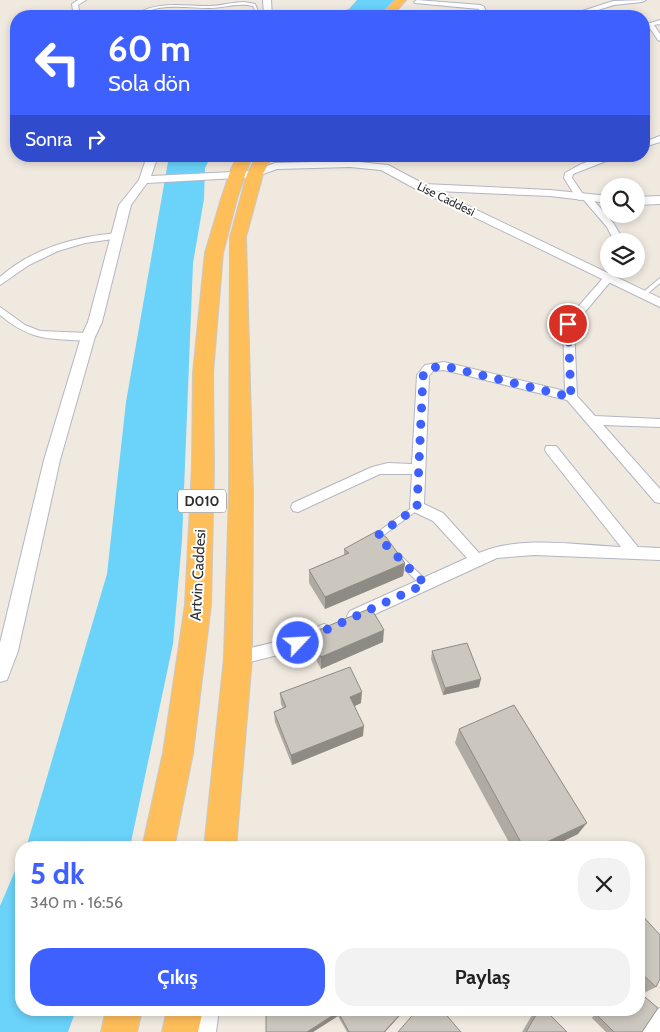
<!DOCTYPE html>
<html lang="tr">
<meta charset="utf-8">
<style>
:root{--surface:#fff;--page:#f2f2f2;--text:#222;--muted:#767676;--accent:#3d60ff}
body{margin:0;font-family:Cabin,sans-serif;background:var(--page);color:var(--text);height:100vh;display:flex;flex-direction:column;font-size:19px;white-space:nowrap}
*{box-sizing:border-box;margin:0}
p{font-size:16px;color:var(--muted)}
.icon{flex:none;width:28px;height:28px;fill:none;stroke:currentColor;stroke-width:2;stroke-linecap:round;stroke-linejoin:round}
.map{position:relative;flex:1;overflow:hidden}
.sheet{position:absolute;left:15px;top:841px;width:630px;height:175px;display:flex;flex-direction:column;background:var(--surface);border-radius:20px;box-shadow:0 2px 8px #0003}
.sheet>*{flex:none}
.hud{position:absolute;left:10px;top:10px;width:640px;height:152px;border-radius:20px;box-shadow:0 2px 8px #0003;background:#3d60ff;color:#fff;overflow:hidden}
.fabs{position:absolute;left:600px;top:178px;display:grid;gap:10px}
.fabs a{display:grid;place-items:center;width:45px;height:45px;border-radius:50%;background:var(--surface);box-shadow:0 2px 8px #0003;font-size:25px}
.pin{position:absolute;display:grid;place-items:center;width:42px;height:42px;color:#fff;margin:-21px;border:2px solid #fff;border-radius:50%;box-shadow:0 1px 5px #0007}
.me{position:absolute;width:55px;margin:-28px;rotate:65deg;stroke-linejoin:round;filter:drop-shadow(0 0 4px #0008)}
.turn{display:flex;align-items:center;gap:18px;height:105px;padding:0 15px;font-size:22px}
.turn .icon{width:65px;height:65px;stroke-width:2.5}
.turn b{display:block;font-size:35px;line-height:42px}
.then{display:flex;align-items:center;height:48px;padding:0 15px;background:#0003;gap:10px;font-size:19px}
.round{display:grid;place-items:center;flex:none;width:52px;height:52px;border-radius:20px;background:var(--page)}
.head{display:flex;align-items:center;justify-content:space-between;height:85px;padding:0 15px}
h1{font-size:30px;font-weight:700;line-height:38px;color:var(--accent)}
.cta{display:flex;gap:10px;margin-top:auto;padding:10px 15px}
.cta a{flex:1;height:58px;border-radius:20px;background:var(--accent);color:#fff;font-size:20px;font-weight:700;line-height:58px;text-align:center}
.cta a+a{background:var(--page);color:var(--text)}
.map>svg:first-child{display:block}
.water{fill:#6bd2f9}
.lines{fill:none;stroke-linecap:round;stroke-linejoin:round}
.service-casing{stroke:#b3b6c2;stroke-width:2}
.minor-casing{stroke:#b3b6c2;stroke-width:2}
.tertiary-casing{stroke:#b3b6c2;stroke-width:2}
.trunk-casing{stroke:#c9c9c9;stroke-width:2}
.service{fill:#fff;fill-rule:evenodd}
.minor{fill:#fff;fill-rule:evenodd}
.tertiary{fill:#fff;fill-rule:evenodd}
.trunk{fill:#febe5a;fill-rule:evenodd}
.wall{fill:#afaba3}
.shaded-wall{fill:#8e8b85}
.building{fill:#cbc7be;stroke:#8e8b85}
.route{stroke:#3d60ff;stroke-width:9;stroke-dasharray:0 16.2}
.labels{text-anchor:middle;stroke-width:4;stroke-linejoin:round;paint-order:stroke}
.far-street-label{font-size:12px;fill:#2e2e2e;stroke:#fff}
.shield{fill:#fff;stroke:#6d6d6d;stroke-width:1}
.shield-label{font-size:14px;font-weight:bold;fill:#2e2e2e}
.street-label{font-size:15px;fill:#2e2e2e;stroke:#fff}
</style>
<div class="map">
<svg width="660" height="1032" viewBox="0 0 660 1032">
<rect width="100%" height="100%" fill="#f0e9e0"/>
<path class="water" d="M357,0H400L382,16H327L349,9Z
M169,156H211L205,168L204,199L193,263L182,540L173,644L130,847L26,848L107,574L126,402Z
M21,857V1010H76L68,1032H0V906Z"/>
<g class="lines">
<g class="service-casing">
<path id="service" d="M244,2L255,4L260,16H258L253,6C238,2 224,8 210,8C193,8 176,5 159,8C150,9 139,16 133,16C156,0 183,6 209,6C221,6 232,2 244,2Z
M660,278V283L645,296H641V294Z
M417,504L419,505L420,507L419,509L381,537L384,540L382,542H378L373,536L375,534Z
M398,555L401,556L428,582L429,584L428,586L425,587L422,586L395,560L394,558L395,556Z"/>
</g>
<g class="minor-casing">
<path id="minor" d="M78,0H86L78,5L80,16H74L72,4Z
M417,0L481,5L484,7L488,16H482L479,9L415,3L414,2Z
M660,20V24L654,25L660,34V41L658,40L647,24Z
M660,136V142L644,147V142Z
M606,156H619L573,174L572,178L585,197L580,200L577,199L564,178L565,173L581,164Z
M588,196L591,197L614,224L624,241H614L607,227L583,199Z
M117,233L122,236L120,238L85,243L58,251L29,265L0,285V277C33,248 74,237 117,233Z
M611,269H621L574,325L577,396L595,416L660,419V427L603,425L660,489V503L655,502L567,400L444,370L433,371L429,376L424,504L443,513L479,553C518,535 578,545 621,547L546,452L545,449L546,446H556L638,547L660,548V560L534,555L497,558L360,621L355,623L350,621L347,616L350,611L467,558L433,521L412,511L410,507L412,474H380L298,512L293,511L291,507L293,503L372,467L388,463L412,464L417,375L425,365L444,362L565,391L563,324Z
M0,307L25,325L40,331L88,333L94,337L88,341C48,338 33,342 0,315Z
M324,624L329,626L332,631L329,636L298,650L238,665L232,663L230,658L232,653L238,651L296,637Z
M660,1008V1032H640L653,1011Z"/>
</g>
<g class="tertiary-casing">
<path id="tertiary" d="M263,0H271L272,16H264Z
M646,0L642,2L614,5L579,16H567L613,1Z
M147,156H158L151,176L253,171L275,163L350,161L388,165L424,184L550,190L609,196V203L550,196L437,191L660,298V307L414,188L381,170L350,167L277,169L255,177L147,183L131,205L102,322L95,337L60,460L18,651L7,680L0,682V643L44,460L81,337L88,322L119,205L139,180Z
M660,196V204L636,205V197Z
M193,1010H219L216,1032H190Z"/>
</g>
<g class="trunk-casing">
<path id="trunk" d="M395,0H406L392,16H380Z
M238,156H253L247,169L237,199L223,253L213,373L214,467L211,605L193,753L174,848H142L163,753L185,605L192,467L193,373L205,253L221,199L231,169Z
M257,156H272L263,174L246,237L253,493L252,658L236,848H204L224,658L229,493L230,237L247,174Z
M106,1010H142L137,1032H101Z
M167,1010H203L198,1032H162Z"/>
</g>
<use href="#service" class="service"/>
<use href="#minor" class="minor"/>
<use href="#tertiary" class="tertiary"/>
<use href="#trunk" class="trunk"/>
</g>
<path class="wall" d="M344,549L405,563L403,576L325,609L309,583V570L344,555Z
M309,634L383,642L321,669L309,646Z
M432,651L479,687L443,695L431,659Z
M280,693L361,703L355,706L363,736L292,765L275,722L274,712L283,708L281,704Z
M459,729L578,834L549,848H512L455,743Z
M639,912L656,987L646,992L639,985Z
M266,1010L403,1012L385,1032H347L338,1016L313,1032H266Z
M465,1010H472L468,1013Z
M535,1010H545L567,1032H522Z
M597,1010H639L642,1032H606L592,1018Z"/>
<path class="shaded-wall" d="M405,563L403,576L325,609V597Z
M384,630L383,642L321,669V657Z
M481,679L479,687L443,695L445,688Z
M362,692L361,703L350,708V697Z
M364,726L363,736L292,765L291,755Z
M587,823L578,834L549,848H534Z
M341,1010L338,1012V1016L313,1032H307Z
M404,1010L403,1012L385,1032H384Z"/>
<path class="building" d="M377,531L386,537L405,563L325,597L309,570L349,553L344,549Z
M371,608L384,630L321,657L309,634Z
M467,643L481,679L445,688L432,651Z
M350,667L362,692L350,697L364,726L291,755L274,712L286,707L280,693Z
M514,705L587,823L534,848H524L459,729Z
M575,841L583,848H571Z
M639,912L660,935V979L656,987L639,971Z
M639,992L658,1008L642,1032H614L597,1015L601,1010H639Z
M266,1010H341L307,1032H266Z
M342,1010H404L384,1032H349L338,1012Z
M417,1010H442L461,1032H398Z
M539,1010H545L567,1032H526Z"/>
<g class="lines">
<path class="route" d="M298,643L425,584L377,536L417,507L423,376L429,368L444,366L571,397L568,324"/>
</g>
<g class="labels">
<g class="far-street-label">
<text transform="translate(446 199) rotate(26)" y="4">Lise Caddesi</text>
</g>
<rect class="shield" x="178" y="489.5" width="48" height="23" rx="4"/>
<g class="shield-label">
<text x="202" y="506">D010</text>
</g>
<g class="street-label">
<text transform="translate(198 575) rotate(-87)" y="5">Artvin Caddesi</text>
</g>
</g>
</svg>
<div class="fabs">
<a><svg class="icon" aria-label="search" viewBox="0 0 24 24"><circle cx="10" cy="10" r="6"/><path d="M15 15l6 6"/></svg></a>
<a><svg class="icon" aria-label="layers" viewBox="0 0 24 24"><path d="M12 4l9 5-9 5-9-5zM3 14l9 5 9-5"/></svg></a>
</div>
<div class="pin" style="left:568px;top:324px;background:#d93025"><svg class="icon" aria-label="arrive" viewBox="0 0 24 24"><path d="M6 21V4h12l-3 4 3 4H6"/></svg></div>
<svg class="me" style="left:298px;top:643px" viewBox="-20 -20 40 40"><circle r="17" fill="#3d60ff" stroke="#fff" stroke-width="3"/><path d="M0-11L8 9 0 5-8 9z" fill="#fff"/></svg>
<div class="hud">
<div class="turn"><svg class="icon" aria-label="left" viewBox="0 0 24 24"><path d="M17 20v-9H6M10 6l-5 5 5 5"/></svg><div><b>60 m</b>Sola dön</div></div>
<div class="then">Sonra<svg class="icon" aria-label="right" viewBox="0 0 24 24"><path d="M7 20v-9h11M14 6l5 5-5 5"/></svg></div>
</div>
<section class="sheet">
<div class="head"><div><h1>5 dk</h1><p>340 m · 16:56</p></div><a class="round"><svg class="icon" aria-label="close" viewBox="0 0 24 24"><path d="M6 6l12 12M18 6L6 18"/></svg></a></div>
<div class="cta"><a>Çıkış</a><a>Paylaş</a></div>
</section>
</div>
